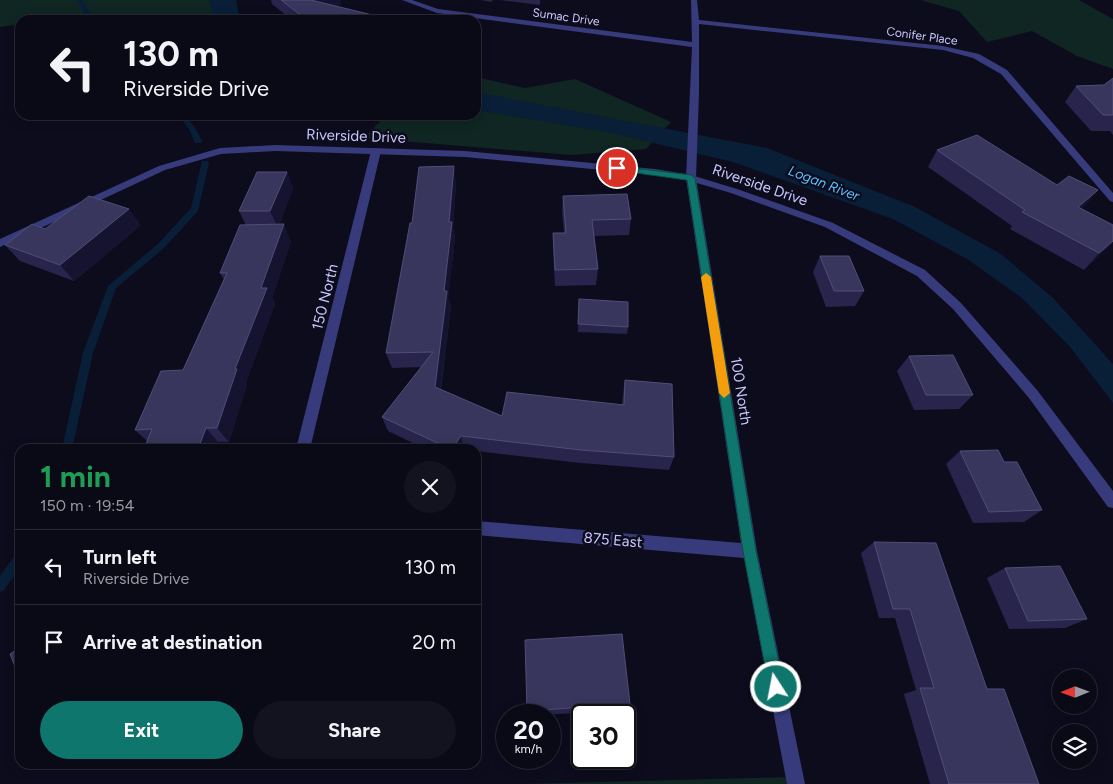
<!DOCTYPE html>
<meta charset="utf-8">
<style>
:root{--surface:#0a0916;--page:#13121f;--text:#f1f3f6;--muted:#999aa1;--line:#2a2a35;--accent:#0f766e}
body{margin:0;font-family:Figtree,sans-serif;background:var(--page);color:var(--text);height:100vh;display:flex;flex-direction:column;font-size:19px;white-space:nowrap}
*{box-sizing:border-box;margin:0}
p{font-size:16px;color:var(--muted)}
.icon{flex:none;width:28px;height:28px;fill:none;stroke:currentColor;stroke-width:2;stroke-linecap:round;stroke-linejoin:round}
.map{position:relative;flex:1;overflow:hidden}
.side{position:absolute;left:15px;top:444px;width:466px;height:325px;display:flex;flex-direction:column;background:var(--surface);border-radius:15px;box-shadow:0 2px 12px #0003,0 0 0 1px var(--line)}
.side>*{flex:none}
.hud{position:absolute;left:15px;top:15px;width:466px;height:105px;border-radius:15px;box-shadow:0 2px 12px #0003,0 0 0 1px var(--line);background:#0a0916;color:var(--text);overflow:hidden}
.needle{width:32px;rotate:269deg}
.fabs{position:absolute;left:1052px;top:669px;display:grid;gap:10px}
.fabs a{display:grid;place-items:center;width:45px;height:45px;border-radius:50%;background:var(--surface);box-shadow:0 2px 12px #0003,0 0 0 1px var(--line);font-size:25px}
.speed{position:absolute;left:496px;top:704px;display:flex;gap:10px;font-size:25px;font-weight:700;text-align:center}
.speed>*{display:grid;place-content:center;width:65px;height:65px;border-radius:50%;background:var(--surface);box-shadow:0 2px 12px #0003,0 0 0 1px var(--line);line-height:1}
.speed small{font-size:12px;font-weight:400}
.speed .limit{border:2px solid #111;border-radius:8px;background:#fff;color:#111}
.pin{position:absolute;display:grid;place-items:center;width:42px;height:42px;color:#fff;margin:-21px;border:2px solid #fff;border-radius:50%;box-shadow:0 1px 5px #0007}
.me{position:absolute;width:55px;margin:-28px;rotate:349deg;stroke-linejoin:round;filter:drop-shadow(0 0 4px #0008)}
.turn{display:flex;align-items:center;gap:18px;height:105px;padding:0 25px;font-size:22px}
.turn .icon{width:65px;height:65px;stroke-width:2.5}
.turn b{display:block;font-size:35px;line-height:42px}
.round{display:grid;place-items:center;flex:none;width:52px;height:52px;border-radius:26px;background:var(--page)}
.headline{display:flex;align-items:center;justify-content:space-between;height:85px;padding:0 25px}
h1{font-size:30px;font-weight:700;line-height:38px;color:#1e9e55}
.button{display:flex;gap:10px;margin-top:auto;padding:10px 25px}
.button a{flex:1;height:58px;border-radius:30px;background:var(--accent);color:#fff;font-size:20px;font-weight:700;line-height:58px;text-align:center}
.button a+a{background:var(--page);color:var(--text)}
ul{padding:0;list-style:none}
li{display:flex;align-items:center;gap:15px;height:75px;padding:0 25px;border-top:1px solid var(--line)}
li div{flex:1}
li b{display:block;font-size:19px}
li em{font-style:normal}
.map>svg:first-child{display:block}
.green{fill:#0f2623}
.water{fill:#091f38}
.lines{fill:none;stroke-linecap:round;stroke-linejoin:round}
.stream{fill:#091f38;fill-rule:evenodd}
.minor{fill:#373b7b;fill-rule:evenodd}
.tertiary{fill:#373b7b;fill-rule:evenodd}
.wall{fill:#28244b}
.shaded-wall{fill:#161330}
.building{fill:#39365e;stroke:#504d77}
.route{fill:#0f766e;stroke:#0a4d48}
.slow{fill:#f59e0b}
.labels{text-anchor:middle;stroke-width:5;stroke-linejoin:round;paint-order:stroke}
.far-street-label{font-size:12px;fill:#c9c8fe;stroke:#0d0c1d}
.far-water-label{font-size:14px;font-style:italic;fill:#58c0fc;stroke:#0d0c1d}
.street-label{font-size:15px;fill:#c9c8fe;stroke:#0d0c1d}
</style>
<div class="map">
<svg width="1113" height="784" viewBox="0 0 1113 784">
<rect width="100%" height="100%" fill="#0d0c1d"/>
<path class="green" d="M0,0H219L223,20H20V24L0,27Z
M920,0H1079L1113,19V69L1077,56L1032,31L987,42L959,11Z
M476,77L525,88L575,79L671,122L646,149L572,155L364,138L386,115H476Z
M791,777L792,784H525Z"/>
<path class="water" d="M209,0H236L239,16L241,20H215Z
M476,92L767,148L915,207L1001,254L1053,298L1113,364V403L1071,348L1022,298L967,259L893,219L733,162L612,133L476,110Z"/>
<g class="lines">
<path class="stream" d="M77,0H83L94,20H88Z
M178,115H185L195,128L202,141L201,143H195L189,129Z
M202,161H208L209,163L198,211L164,248L116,288L93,353L72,449H62L83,353L108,286L158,244L191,208Z
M20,552V568L4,590L0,592V576L16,554Z"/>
<path class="minor" d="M402,0H412L438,9L692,42L691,0H697L699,20L943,46L979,54L1007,70L1113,193V202L1110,201L1001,74L973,58L943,50L699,24V93L696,178L757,551L805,784H787L744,558L476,535V521L741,543L686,178L692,47L437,13Z
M376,148L381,151L310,449H296L371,151Z"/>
<path class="tertiary" d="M275,145L465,151L655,169L691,175L737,189L833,223L925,270L961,303L1037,390L1113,491V508L1108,507L1029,398L953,309L917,276L825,227L731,193L690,181L655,175L465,157L275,151L221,154L165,170L0,247V239L159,166L220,148Z"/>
</g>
<path class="wall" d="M271,0H341V4L335,6L393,20H292L272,4Z
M480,0H493L491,2Z
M499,0H540V5Z
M1113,78V135L1110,131H1091L1065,102L1076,86L1104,85Z
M937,150L1057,185L1098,190L1081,209L1108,247L1084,270L1010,229L1012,226L928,167Z
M287,172L293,189L279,225L291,241L272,298L275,304L246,382L247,384L229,442H218L215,449H144L147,441L135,430L183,370L224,280L220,273L246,225L239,211Z
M456,183L453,228L455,238L448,297L451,307L441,389L502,416L622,405L623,394L625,380L674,457L669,470L581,463L476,451V449H425L388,431L382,417L421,367L392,368L386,353Z
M563,196L631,219L629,235L594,236L598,269L596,285L555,286L553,249V233H564L562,212Z
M141,225L74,281L20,261L5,245L45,229Z
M820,256L864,291L855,306L826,307L813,272Z
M579,299L628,327L627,334L578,332Z
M909,356L973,395L959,409L914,410L897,371Z
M960,451L1042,510L1024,522L973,523L946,464Z
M874,542L987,689L1039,784H930L904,694L916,690L895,618H879L861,553Z
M1005,568L1087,619L1065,628L1009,629L987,578Z
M630,704L626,710L540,715H528L527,711Z"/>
<path class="shaded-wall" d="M306,0H341V4L310,14Z
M454,166L456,183L453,228L455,238L448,297L451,307L439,401L435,387L444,291Z
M287,172L293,189L278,228L270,211Z
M1098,190L1084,207L1064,224L1078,207Z
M129,209L141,225L74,281L60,265Z
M284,224L291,241L272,298L275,304L246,382L247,384L229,442L217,428L235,369L261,288Z
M1113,241V242L1108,247L1084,270L1099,253Z
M206,428L218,442L215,449H198Z
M461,436L464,449H452Z"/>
<path class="building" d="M281,0H311L393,20H307Z
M1113,78V115H1103L1076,86L1104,85Z
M977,135L1057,185L1069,176L1098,190L1078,207L1113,225V241L1099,253L1022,212L1025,210L937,150Z
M454,166L449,222H452L444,291H447L435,387L502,416L507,392L624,405L625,380L672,384L674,457L581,450L461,436L452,449H450L382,417L433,352L386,353L410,223H412L419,167Z
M257,172H287L270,211H239Z
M627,194L631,219L592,220L598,269L555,270L553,233H566L563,196Z
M89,196L129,209L60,265L5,245L32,224L45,229Z
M284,224L261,288H267L235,369H237L217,428H206L198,449H144L152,429L135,430L161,371L183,370L227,273H220L240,225Z
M820,256H849L864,291H834Z
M579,299L628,302V327L578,324Z
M953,355L973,395H926L909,356Z
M998,450L1004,462H1017L1042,510L989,512L960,451Z
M874,542L936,543L987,689H1004L1039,784H949L920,688H934L910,609H893Z
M1060,566L1087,619L1028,621L1005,568Z
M622,634L630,704L527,711L525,640Z
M20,647V679L10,654Z"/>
<path class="route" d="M617,166L691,175L695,178L756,551L784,687L782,692L776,695L771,692L769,687L743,551L687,180L614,170V167Z"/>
<path class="slow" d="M706,273L711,277L730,393L724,398L719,393L701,277Z"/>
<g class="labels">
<g class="far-street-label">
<text transform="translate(566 17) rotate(8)" y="4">Sumac Drive</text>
<text transform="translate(922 36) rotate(8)" y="4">Conifer Place</text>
</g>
<g class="far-water-label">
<text transform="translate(824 183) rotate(21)" y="5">Logan River</text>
</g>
<g class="street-label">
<text transform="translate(356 136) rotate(2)" y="5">Riverside Drive</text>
<text transform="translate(760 185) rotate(19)" y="5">Riverside Drive</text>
<text transform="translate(325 297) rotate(-76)" y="5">150 North</text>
<text transform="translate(741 391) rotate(81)" y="5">100 North</text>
<text transform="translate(613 540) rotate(5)" y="5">875 East</text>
</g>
</g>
</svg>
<div class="fabs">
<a><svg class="needle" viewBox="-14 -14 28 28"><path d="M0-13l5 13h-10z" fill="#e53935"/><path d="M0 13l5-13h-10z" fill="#999aa1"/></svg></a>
<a><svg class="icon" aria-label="layers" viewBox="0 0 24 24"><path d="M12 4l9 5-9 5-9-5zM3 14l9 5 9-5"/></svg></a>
</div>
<div class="speed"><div>20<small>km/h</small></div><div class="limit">30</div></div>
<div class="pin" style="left:617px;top:168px;background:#d93025"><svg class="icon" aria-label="arrive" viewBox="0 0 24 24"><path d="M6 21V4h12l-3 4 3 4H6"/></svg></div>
<svg class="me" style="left:776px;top:687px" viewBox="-20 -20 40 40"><circle r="17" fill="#0f766e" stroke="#fff" stroke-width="3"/><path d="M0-11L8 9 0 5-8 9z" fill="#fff"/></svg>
<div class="hud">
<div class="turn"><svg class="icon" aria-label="left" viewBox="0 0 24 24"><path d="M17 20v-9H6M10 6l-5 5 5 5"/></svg><div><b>130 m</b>Riverside Drive</div></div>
</div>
<section class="side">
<div class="headline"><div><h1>1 min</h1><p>150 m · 19:54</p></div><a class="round"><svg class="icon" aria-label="close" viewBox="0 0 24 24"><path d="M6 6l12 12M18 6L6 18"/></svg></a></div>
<ul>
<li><svg class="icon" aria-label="left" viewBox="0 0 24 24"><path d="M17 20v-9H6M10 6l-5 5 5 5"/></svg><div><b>Turn left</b><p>Riverside Drive</p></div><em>130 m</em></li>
<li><svg class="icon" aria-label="arrive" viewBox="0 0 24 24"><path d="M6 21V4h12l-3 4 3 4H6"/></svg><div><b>Arrive at destination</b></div><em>20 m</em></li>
</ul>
<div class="button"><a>Exit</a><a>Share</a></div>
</section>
</div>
